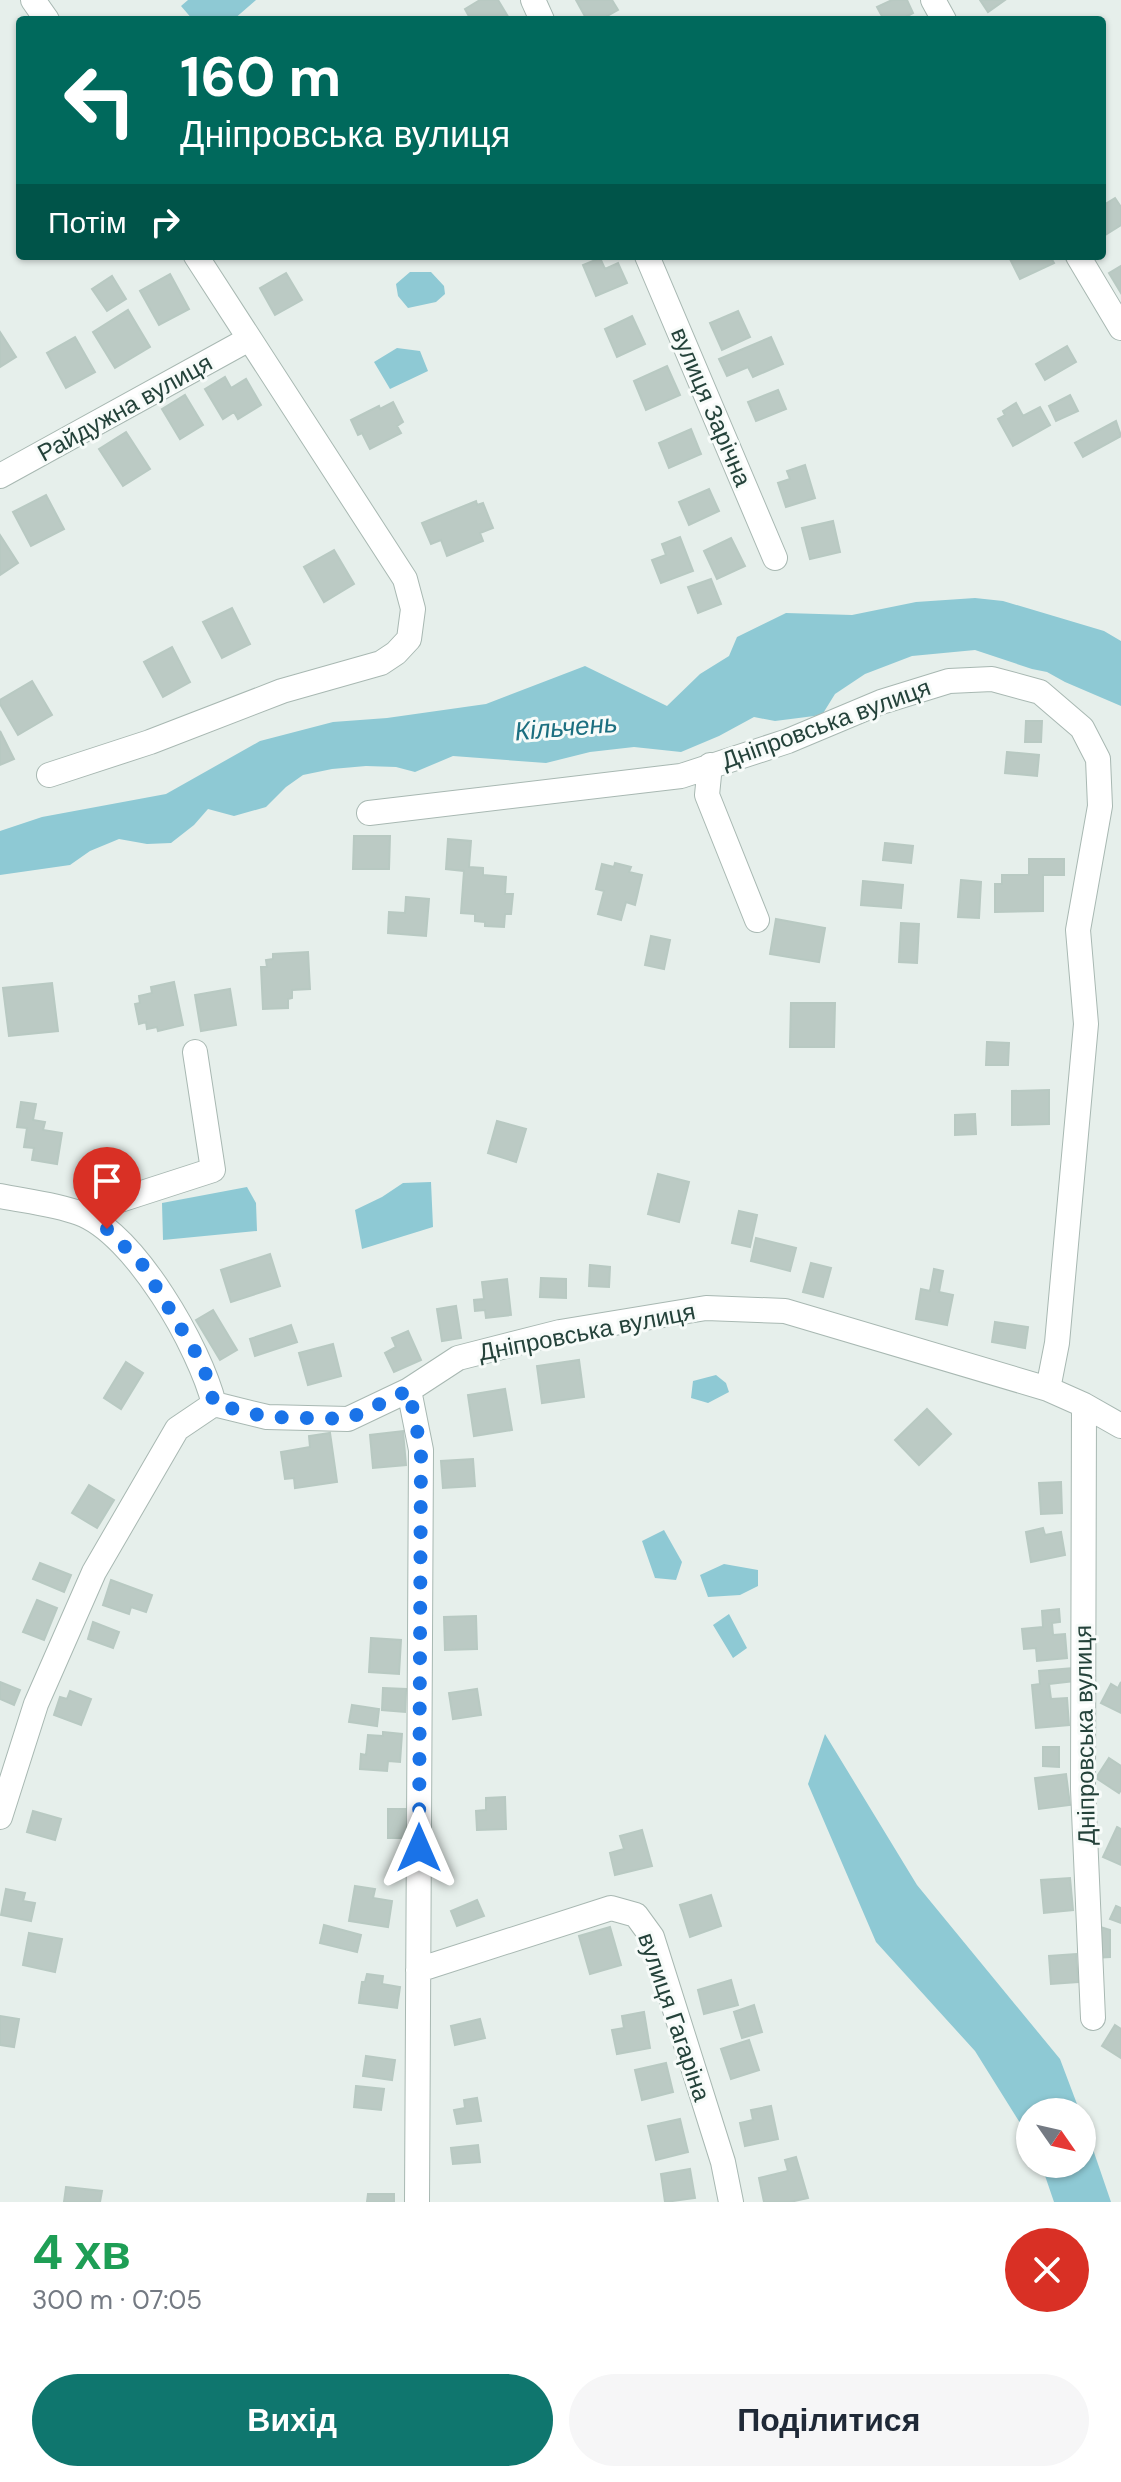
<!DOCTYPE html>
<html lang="uk">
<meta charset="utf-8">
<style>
:root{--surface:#fff;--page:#f6f6f7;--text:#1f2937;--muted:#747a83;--accent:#0f766e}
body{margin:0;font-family:"DM Sans",sans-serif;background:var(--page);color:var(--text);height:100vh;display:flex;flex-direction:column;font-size:30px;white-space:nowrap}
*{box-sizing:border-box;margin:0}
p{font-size:26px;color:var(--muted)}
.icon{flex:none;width:44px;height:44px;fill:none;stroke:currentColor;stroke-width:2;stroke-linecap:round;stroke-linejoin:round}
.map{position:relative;height:2202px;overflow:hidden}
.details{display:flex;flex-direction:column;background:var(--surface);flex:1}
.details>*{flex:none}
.banner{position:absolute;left:16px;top:16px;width:1090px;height:244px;border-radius:8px;box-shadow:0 2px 6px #0004;background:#00695c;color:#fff;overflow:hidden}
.needle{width:52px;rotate:124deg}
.buttons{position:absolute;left:1016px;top:2098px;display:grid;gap:16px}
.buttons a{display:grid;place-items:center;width:80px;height:80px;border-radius:50%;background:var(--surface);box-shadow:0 2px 6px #0004;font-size:40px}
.pin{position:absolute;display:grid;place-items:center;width:68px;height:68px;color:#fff;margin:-82px -34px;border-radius:50% 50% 50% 0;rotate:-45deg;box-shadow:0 0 8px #0007}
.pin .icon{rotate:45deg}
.me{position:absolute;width:88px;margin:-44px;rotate:0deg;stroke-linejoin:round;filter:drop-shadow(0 0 6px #0008)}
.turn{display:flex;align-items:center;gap:28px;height:168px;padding:0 32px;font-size:36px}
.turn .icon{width:104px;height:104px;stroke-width:2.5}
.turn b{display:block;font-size:56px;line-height:68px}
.then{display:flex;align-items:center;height:76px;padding:0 32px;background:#0003;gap:16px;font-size:30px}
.round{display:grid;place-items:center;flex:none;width:84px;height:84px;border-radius:42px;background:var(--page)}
.headline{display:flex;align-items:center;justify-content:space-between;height:136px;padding:0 32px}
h1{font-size:48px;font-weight:700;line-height:60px;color:#1e9e55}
.button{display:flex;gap:16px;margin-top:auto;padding:16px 32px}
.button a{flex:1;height:92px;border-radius:48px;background:var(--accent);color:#fff;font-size:32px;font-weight:700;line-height:92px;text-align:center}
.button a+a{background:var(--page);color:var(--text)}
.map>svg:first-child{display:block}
.water{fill:#8ec9d4}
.building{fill:#bbcac4;stroke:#b8c9c2;stroke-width:2}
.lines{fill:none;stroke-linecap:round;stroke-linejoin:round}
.minor-casing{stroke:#a8b8b2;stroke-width:26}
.minor{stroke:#fff;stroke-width:24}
.route{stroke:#1a73e8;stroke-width:14;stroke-dasharray:0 25.2}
.labels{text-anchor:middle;stroke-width:6;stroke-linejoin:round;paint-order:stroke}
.street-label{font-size:24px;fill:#24423a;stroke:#f7fbf9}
.water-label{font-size:26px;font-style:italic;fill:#1c6f80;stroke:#f7fbf9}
</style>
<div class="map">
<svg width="1121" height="2202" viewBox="0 0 1121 2202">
<rect width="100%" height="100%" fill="#e6efeb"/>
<path class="water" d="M188,0H256L233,20H193L181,6Z
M410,272H431L444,286L445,294L436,302L408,308L398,296L396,284Z
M397,348L420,351L428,371L390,389L374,362Z
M975,598L1003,601L1104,631L1121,641V706L1065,682L1047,672L1032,669L975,650L912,656L865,674L835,694L822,715L775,721L754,717L719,736L681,752L634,747L590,752L546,763L453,756L415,772L396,767L366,766L332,769L303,775L286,787L266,807L234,816L208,809L194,825L171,843L147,844L119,839L90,851L70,865L0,875V831L42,817L166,794L260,741L333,722L387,718L486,704L585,666L667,706L700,674L729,656L737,637L786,613L852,615L916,602Z
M431,1182L433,1227L362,1249L355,1210L382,1197L403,1183Z
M247,1187L256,1203L257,1231L163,1240L162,1203Z
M716,1375L726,1383L729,1392L708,1403L691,1398L693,1381Z
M664,1530L682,1562L676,1580L655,1578L642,1541Z
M724,1564L758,1570V1586L740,1595L708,1597L700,1575Z
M729,1614L747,1648L733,1658L713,1625Z
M825,1734L917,1885L1060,2059L1080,2112H1030V2139L975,2051L876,1942L808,1784Z
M1082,2118L1086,2129L1111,2202H1054L1041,2164H1082Z"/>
<path class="building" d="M480,0H498L510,20H471L465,9Z
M576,0H612L618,10L600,20H587Z
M892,0H907L913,13L900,20H884L877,7Z
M980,0H1005L988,12Z
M1115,198L1121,207V225L1102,237V206Z
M1017,256H1050L1054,263L1020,279L1010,259Z
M600,258L605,269L618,263L627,283L596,296L583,265Z
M1121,266V293L1109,273Z
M286,273L302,300L275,315L260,288Z
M170,274L189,309L159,325L140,291Z
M112,276L126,299L107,311L92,289Z
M128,310L150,347L115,368L93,332Z
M738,311L750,337L722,350L710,323Z
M632,316L645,344L617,357L605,329Z
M0,332L16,357L0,367Z
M75,337L95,372L66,388L47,353Z
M771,337L783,364L753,377L748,367L727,376L719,359Z
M1067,346L1076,362L1045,380L1036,364Z
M667,366L680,395L646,410L634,381Z
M225,377L231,388L246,379L261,405L238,419L234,412L223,419L205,389Z
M778,390L786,409L756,421L748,402Z
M185,395L203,425L180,439L162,409Z
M1070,395L1078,411L1056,421L1049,406Z
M393,402L403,422L397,426L401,433L370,449L362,433L358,435L351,420L379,406L380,409Z
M1016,403L1023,416L1040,407L1050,425L1013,446L998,419L1005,415L1003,411Z
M1116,421L1121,436L1083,457L1075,443Z
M691,429L701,454L669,468L659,443Z
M126,432L150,469L123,486L99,449Z
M805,465L815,498L786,507L778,483L790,479L787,471Z
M709,489L719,511L689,525L679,502Z
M46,495L64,529L31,546L13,512Z
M476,501L477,505L483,503L493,528L480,533L483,541L447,556L441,540L431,544L422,523Z
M833,521L840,552L810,559L802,528Z
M0,535L18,563L0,575Z
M680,537L693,571L661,583L652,560L666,555L662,544Z
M731,538L745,566L717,579L704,551Z
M334,550L354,584L324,602L304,567Z
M711,579L721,604L698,613L688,587Z
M232,608L250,644L222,658L203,622Z
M172,647L190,682L163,697L144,662Z
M32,681L52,715L18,735L0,704V700Z
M1026,721H1042L1041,742H1025Z
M0,731L14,759L0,765Z
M1007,752L1039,755L1037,776L1005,773Z
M354,836H390L389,869H353Z
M448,839L471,841L469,867L483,868V875L506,877L505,894H513L511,914H505L504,927L485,926V922L475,921V914L461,913L464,871L446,869Z
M885,843L913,846L911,863L883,860Z
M1029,859H1064V875H1043V911L995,912V884H1002V875H1029Z
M615,863L631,867L629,872L642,875L635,905L626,902L621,920L598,914L604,891L596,889L602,864L614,867Z
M961,880L981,882L979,918L958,917Z
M863,881L903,885L901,908L861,905Z
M406,897L429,899L426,936L388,933L389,912L405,913Z
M776,919L825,928L819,962L770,954Z
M901,923L919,924L917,963L899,962Z
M651,936L670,940L664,969L645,965Z
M308,952L310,989L292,990V998L288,999V1008L263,1009L261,967H267L266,960L273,959V954Z
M174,982L183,1025L158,1031L157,1027L147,1029L146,1022L139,1024L135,1004L140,1003L139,996L152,993L151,987Z
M52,983L58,1031L9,1036L3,988Z
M230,989L236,1025L201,1031L195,995Z
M791,1003H835L834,1047H790Z
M987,1042L1009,1043L1008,1065H986Z
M1049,1090V1124L1012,1125V1091Z
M21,1102L36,1104L33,1120L45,1122L43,1130L62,1133L57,1164L32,1160L34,1148L24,1147L27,1128L17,1127Z
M975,1114L976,1134L955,1135V1115Z
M497,1121L526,1129L516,1162L488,1153Z
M658,1174L689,1182L679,1222L648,1214Z
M739,1211L757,1215L750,1247L732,1243Z
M756,1238L796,1248L790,1271L751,1261Z
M270,1254L280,1286L231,1302L221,1270Z
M811,1263L831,1268L823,1297L803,1292Z
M590,1265L610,1267L609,1287L589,1286Z
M934,1269L943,1271L939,1292L953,1295L947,1325L916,1319L921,1289L930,1291Z
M541,1278L566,1279V1298L540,1297Z
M507,1279L511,1315L486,1318L485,1310L475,1311L474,1300L484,1299L482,1282Z
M456,1306L461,1338L442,1341L437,1309Z
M213,1310L237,1350L220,1360L196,1320Z
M995,1322L1028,1327L1025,1348L992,1342Z
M291,1325L297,1342L255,1356L250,1339Z
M408,1331L421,1360L394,1372L385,1353L396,1347L392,1338Z
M333,1344L341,1376L308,1385L299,1353Z
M579,1360L584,1397L542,1403L537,1366Z
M126,1362L143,1373L121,1409L104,1398Z
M505,1389L512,1430L474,1436L468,1395Z
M927,1409L951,1434L919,1465L895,1440Z
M403,1431L406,1465L373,1468L370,1435Z
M330,1433L337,1482L295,1488L294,1478L285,1479L281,1452L310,1447L309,1436Z
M473,1459L475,1486L443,1488L441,1461Z
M1061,1482L1062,1513L1041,1514L1039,1483Z
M89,1485L114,1500L97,1528L72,1513Z
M1043,1528L1045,1535L1061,1532L1065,1555L1031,1562L1026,1532Z
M40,1563L71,1575L64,1592L33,1579Z
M111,1580L152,1595L146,1612L131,1607L129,1614L103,1605Z
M37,1600L57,1608L44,1640L23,1632Z
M1059,1609L1060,1622L1052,1623L1053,1635L1065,1634L1067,1658L1037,1661L1036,1648L1024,1649L1022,1629L1043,1627L1042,1611Z
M476,1616L477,1649L445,1650L444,1617Z
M93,1622L119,1632L113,1648L88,1639Z
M371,1638L401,1640L399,1674L369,1672Z
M1073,1668L1074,1681L1049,1684L1051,1699L1067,1698L1069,1725L1036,1728L1032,1685L1040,1684L1039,1671Z
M0,1682L20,1690L14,1705L0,1699Z
M1121,1682V1713L1101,1703L1111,1684L1118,1688Z
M383,1688L406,1689L405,1712L382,1710Z
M477,1689L481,1715L453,1719L449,1693Z
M70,1691L91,1699L81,1725L54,1715L60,1697L67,1699Z
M352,1705L379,1709L377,1726L349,1722Z
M383,1732L402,1734L400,1762L388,1761L387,1771L360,1769L361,1754L366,1755L368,1735L383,1736Z
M1043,1747H1059V1767L1043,1766Z
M1109,1758L1121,1766V1790L1119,1793L1096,1778Z
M1066,1774L1070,1805L1039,1809L1035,1778Z
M505,1797L506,1829L477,1830L476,1811L486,1810V1798Z
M388,1809H407L406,1838H388Z
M33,1811L61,1819L55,1840L27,1832Z
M1117,1827L1121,1829V1865L1103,1857Z
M642,1830L652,1866L615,1875L610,1853L624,1849L620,1836Z
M1070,1878L1073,1910L1044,1913L1041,1880Z
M355,1886L375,1889L373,1898L392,1901L388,1927L349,1921Z
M6,1889L25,1893L23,1901L35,1903L31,1921L1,1915Z
M711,1895L721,1926L690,1937L680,1905Z
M477,1900L484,1916L457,1926L451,1911Z
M1116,1906L1121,1908V1923L1110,1919Z
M324,1925L361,1935L357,1952L320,1943Z
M1094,1925L1110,1930V1957L1094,1958Z
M610,1927L621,1965L590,1974L579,1936Z
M29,1933L62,1939L55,1972L23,1965Z
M1076,1954L1078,1982L1051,1984L1049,1956Z
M367,1974L383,1976L382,1984L400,1987L397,2008L359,2003L362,1982H365Z
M731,1980L738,2005L704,2014L698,1990Z
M754,2005L762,2032L742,2038L734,2012Z
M644,2012L650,2048L617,2054L612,2030L624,2028L622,2016Z
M0,2016L19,2019L14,2047L0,2045Z
M480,2019L485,2038L455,2045L451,2026Z
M1115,2025L1121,2029V2058L1102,2046Z
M749,2040L759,2070L731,2079L721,2049Z
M366,2056L395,2060L392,2080L363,2076Z
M666,2063L673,2092L642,2100L635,2070Z
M356,2086L384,2089L381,2110L354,2107Z
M477,2098L481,2121L457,2124L454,2110L465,2108L464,2100Z
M771,2106L778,2139L745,2146L740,2123L753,2120L751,2110Z
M680,2119L688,2152L656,2160L648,2126Z
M478,2145L480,2162L453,2164L451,2148Z
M796,2157L808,2198L790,2202H764L759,2178L788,2171L785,2160Z
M690,2169L695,2198L665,2202L661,2174Z
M66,2187L102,2191L100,2202H64Z
M368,2194H394V2202H367Z"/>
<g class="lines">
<g class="minor-casing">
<path id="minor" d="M33,0L47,20
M533,0L542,20
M933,0L944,20
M647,256L775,558
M1078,256L1121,328
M0,476L249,339
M710,765L707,795L757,920
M49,775L150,742L282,691L381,663L396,653L409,639L413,609L405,579L196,256
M369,813L681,776L788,741L881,702L949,681L992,679L1040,692L1082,728L1098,759L1100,806L1078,930L1086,1024L1057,1343L1048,1389
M0,1196C25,1201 54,1204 79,1213C135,1233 200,1348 214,1404
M80,1213L213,1170L195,1052
M409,1390L421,1450L417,2202
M214,1404L267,1417L348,1419L409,1390L458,1358L560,1332L706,1308L785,1311L1048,1389L1084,1405L1121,1426
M1084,1405L1083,1789L1093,2018
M0,1817L36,1704L94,1572L177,1429L214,1404
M418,1970L611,1908L636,1915L652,1937L723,2162L731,2202"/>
</g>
<use href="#minor" class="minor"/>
</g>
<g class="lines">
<path class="route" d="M107,1229L142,1264L196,1353L208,1379L214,1404L267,1417L348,1419L409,1390L421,1450L419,1848"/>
</g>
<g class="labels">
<g class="street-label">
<text transform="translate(711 407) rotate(67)" y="8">вулиця Зарічна</text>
<text transform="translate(125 408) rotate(-29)" y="8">Райдужна вулиця</text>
<text transform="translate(826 724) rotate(-20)" y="8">Дніпровська вулиця</text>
<text transform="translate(587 1332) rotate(-11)" y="8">Дніпровська вулиця</text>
<text transform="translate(1085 1735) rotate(-91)" y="8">Дніпровська вулиця</text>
<text transform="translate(674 2017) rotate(71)" y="8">вулиця Гагаріна</text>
</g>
<g class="water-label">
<text transform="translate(566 727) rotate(-5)" y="9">Кільчень</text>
</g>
</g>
</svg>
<div class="buttons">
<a><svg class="needle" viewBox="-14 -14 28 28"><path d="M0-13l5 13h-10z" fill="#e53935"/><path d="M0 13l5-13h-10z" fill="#747a83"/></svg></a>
</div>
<div class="pin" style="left:107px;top:1229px;background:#d93025"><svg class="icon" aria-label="arrive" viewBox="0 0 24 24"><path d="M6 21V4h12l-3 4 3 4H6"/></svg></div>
<svg class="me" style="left:419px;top:1848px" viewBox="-20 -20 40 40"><path d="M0-17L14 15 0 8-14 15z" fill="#1a73e8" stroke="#fff" stroke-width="4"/></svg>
<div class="banner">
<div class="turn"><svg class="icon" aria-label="left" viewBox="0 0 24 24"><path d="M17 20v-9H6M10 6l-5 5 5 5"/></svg><div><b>160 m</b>Дніпровська вулиця</div></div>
<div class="then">Потім<svg class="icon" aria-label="right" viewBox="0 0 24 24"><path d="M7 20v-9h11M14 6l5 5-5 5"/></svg></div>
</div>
</div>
<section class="details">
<div class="headline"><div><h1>4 хв</h1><p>300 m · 07:05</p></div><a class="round" style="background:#d93025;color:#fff"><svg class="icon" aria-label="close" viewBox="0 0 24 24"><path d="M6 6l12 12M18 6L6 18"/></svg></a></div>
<div class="button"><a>Вихід</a><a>Поділитися</a></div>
</section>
